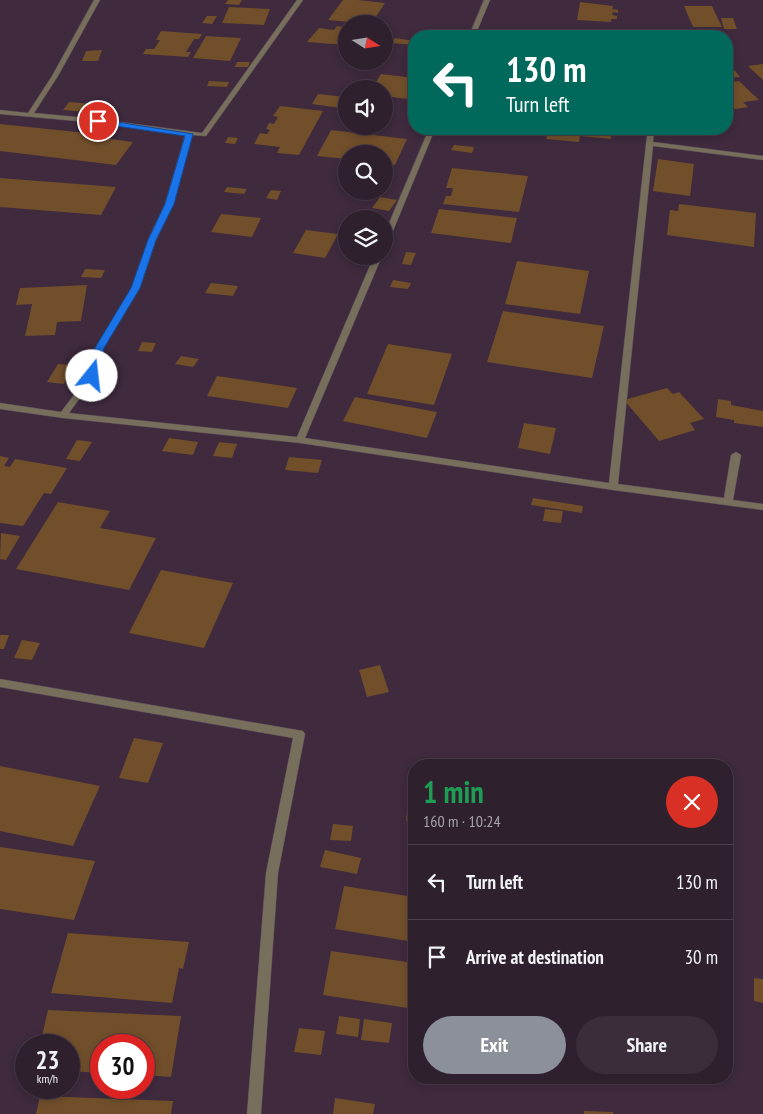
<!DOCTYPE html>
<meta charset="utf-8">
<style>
:root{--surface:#2f202e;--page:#3b2d3a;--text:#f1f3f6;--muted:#a7a3aa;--line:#4a3e4a;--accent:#8c9099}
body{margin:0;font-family:"PT Sans Narrow",sans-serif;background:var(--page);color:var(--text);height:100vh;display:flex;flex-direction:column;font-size:19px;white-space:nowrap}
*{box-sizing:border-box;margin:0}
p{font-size:16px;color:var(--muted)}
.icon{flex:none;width:28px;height:28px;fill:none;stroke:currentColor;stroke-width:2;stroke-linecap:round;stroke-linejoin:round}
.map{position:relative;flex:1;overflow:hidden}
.drawer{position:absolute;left:408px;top:759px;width:325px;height:325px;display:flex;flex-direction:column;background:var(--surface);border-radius:20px;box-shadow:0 2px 8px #0003,0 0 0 1px var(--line)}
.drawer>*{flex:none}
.top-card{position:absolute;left:408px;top:30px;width:325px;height:105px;border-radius:20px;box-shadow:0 2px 8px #0003,0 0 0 1px var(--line);background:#00695c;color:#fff;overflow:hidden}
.needle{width:32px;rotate:102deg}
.tools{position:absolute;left:338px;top:15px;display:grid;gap:10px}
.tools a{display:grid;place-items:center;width:55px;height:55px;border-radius:50%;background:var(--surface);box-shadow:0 2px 8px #0003,0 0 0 1px var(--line);font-size:25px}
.speed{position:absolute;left:15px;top:1034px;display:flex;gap:10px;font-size:25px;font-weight:700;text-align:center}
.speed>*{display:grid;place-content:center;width:65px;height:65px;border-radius:50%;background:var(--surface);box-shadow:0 2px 8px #0003,0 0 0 1px var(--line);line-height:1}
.speed small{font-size:12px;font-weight:400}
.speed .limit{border:8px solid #d22;background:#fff;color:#111}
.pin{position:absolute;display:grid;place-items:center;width:42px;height:42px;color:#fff;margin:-21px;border:2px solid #fff;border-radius:50%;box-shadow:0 1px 5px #0007}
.me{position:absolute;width:55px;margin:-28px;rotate:16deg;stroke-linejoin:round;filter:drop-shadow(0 0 4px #0008)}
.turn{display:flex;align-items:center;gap:18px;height:105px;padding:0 15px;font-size:22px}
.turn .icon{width:65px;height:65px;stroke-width:2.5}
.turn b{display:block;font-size:35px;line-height:42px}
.round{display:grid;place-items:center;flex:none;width:52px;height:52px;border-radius:26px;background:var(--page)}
.summary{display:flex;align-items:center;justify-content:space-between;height:85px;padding:0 15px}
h1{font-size:30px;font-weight:700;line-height:38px;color:#1e9e55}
.primary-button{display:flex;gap:10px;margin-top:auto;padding:10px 15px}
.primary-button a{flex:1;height:58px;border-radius:30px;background:var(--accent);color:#fff;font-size:20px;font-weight:700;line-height:58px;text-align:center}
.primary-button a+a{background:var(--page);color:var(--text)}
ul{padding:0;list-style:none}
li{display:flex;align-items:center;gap:15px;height:75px;padding:0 15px;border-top:1px solid var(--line)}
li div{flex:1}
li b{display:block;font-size:19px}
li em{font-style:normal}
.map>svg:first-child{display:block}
.building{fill:#714f2b}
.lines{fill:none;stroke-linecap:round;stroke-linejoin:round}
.street-casing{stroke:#5a4759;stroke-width:1}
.street{fill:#776e5b;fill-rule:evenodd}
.route{fill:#1a73e8;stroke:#114b97}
</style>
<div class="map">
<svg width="763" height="1114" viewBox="0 0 763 1114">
<rect width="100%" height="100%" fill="#3f2a3e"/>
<path class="building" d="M228,0H242L239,5L225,4Z
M343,0H358L385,3L371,24L328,20Z
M580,2L613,6L612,9L618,10V13L613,12L612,15L617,16V19H611V22L577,20Z
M684,6H712L722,27H693Z
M229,7L270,9L264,25L222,23Z
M207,16H217L212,24L202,23Z
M721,18H733L737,29H724Z
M337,26L346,27V45L307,42L319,28L334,30Z
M161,31L202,34L199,39H194L186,52H191L188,57L143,54L146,49H154L160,40H156Z
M206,36L241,38L230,61L193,58Z
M395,38L414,41V45L392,43Z
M102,50L98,61H82L86,51Z
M726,60L740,77L726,78Z
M237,62H250L248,67H235Z
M763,64V80L748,66Z
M381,74L414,78V88L408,99L384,96V89H356L359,82L375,84Z
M209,81L229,82L227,87L207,86Z
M739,81L759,100L743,102L748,107L729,110L726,108V83Z
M318,94L346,97V99L341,108L312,104Z
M69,102L115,106L110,114L63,110Z
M280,106L323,111L299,155L277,153L280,147L254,144L260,133L267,134L270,130L266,129L269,123L274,124L278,117L273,116Z
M0,124L105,135L103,138L133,142L116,165L0,151Z
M549,129H612L611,139L580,136L579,142L546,139Z
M682,129H722V134L682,130Z
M331,130L407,139L395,165L384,164V154H346V159L317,156Z
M228,137L238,138L235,144L225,143Z
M454,145L474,147L472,153L451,150Z
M658,159L694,164L690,196L653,191Z
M452,168L528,176L519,212L443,204L446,196H451L453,188H446Z
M0,178L116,187L101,215L0,207Z
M227,187L247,189L244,194L224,192Z
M271,190L281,191L277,200L266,198Z
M380,197L397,200L389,211L372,208Z
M679,204L756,213L754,247L667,235L670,210L678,211Z
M439,209L517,218L511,243L431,233Z
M221,214L261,218L252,237L211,232Z
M306,230L338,234L325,258L293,253Z
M406,252L416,253L411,265L402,264Z
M517,261L589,271L580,314L505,304Z
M85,269L105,270L101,278L81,277Z
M393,280L411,283L408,289L390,287Z
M211,283L238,286L233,296L205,293Z
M87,285L81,321L57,322L55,335L25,336L32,304L16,305L20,288Z
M503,311L604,326L592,378L487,362Z
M142,342L156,343L152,352L138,351Z
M388,344L452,354L434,405L367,394Z
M181,356L199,359L193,367L175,364Z
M58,364L74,365L64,384L47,382Z
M217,376L297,388L288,408L207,396Z
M667,388L673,394L679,392L704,419L690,423L695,430L659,441L624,400Z
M355,397L437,412L427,438L343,421Z
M718,399L731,401V405L763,411V427L734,423V420L716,417Z
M524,423L556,428L550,454L518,448Z
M169,438L198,442L193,455L162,451Z
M77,440L92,442L80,461L66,459Z
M219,442L237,444L232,458L213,456Z
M0,456L9,458L4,466L10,467L15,459L67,468L51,494L44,493L23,526L0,523Z
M289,457L322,460L318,473L285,470Z
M533,498L583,506L582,513L531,505Z
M58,502L110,511L100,528L156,538L129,590L16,569Z
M545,509L563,511L561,523L543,521Z
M1,533L20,536L6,560L0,559Z
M161,570L233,583L204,648L129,633Z
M0,635H9L4,649H0Z
M22,640L40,643L32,660L14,658Z
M380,665L389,692L367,697L359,670Z
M134,738L163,743L148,783L119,778Z
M0,766L100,786L73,846L0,831Z
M409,793H414V822L406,821Z
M333,824L353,826L351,841L330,840Z
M0,847L95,861L74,920L0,909Z
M325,850L361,858L357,874L320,867Z
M344,886L414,897V942L335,929Z
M68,933L189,942L183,969L179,968L172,1003L51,993Z
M331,951L414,963V1009L323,995Z
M726,977L733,978L734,1005L726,1004Z
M754,978L763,979V1003L754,1001Z
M48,1010L181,1016L171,1077L144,1075V1045H101V1073L69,1071V1045H40Z
M339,1016L360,1019L358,1037L336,1034Z
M364,1019L392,1023L389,1043L361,1040Z
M299,1028L325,1031L321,1055L294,1052Z
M40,1096L173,1101L171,1114H36Z
M335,1098L375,1104L373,1114H333Z
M584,1111L613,1112V1114H584Z"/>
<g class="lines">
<g class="street-casing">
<path id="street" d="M94,0H100L58,76L34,113L98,119L202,133L297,0H303L206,136L192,135L173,204L156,240L140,288L103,348L96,376L69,413L297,437L374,256H382L305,438L609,483L646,144L648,129H654L653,142L763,156V160L653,146L618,484L724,498L731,455L736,452L741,455L733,500L763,504V510L613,490L300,443L63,418L0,409V403L61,412L88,376L95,348L132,288L148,240L165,204L185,135L98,123L0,114V110L28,113L52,76Z
M484,0H490L475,36H469Z
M429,129H435L388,243L384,245V235Z
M0,679L303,731L305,734L278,873L261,1114H247L266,873L293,738L0,687Z"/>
</g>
<use href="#street" class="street"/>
</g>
<path class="route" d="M98,119L193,134L174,204L156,240L140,288L104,348L97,376L92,379L87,376L95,348L131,288L148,240L165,204L185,136L95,123V119Z"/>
</svg>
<div class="tools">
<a><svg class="needle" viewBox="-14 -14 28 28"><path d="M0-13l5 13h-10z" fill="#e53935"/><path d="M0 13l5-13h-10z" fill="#a7a3aa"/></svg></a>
<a><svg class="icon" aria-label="sound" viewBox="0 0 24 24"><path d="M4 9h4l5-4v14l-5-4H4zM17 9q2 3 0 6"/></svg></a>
<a><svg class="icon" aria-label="search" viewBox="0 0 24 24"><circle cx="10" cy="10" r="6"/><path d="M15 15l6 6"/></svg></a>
<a><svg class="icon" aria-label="layers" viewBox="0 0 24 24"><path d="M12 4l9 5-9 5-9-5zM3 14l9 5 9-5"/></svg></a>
</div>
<div class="speed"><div>23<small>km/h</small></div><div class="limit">30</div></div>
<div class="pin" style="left:98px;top:121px;background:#d93025"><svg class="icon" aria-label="arrive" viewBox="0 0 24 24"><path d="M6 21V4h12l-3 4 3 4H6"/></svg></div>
<svg class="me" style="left:92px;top:376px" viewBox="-20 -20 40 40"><circle r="19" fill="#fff"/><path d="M0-13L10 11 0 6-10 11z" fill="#1a73e8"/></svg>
<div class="top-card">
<div class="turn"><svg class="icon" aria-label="left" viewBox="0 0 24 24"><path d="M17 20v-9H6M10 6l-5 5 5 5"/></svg><div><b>130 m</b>Turn left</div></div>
</div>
<section class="drawer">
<div class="summary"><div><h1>1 min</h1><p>160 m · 10:24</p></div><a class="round" style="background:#d93025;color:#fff"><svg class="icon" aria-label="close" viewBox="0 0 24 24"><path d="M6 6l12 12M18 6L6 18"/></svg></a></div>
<ul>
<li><svg class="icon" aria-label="left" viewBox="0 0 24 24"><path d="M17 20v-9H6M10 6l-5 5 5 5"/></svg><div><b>Turn left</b></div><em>130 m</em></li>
<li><svg class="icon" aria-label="arrive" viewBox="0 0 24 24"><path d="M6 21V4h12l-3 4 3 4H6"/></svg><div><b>Arrive at destination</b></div><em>30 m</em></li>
</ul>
<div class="primary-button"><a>Exit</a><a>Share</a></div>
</section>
</div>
